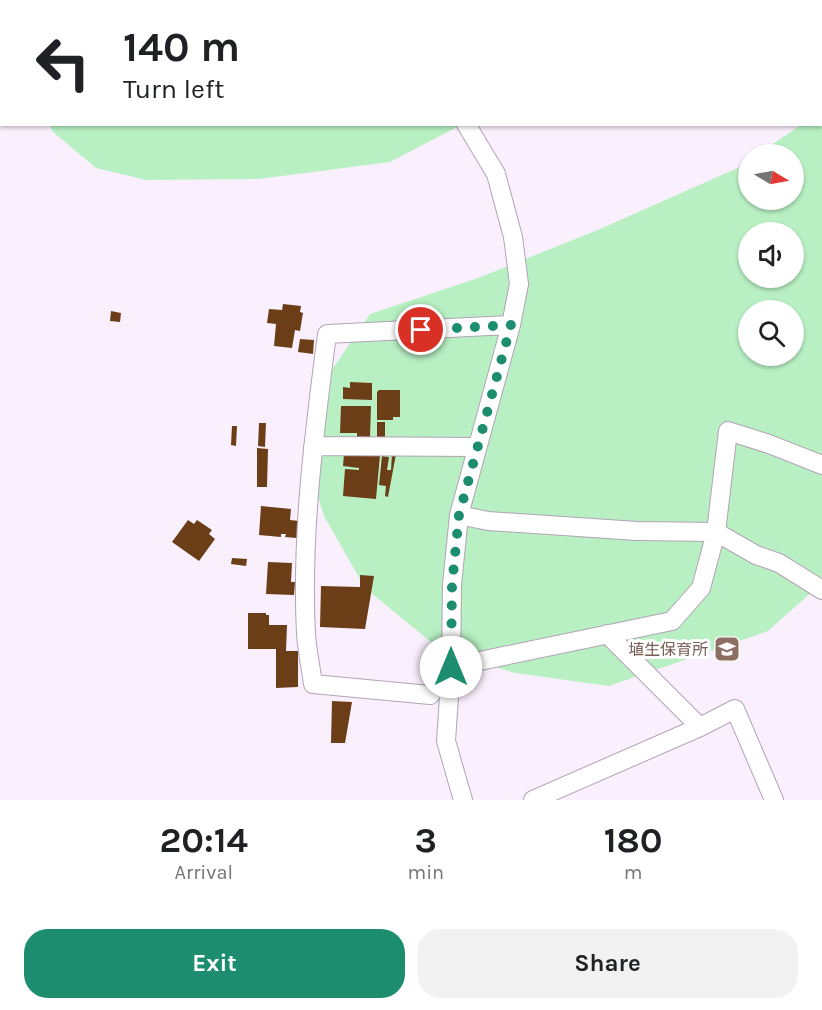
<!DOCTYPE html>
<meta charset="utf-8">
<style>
:root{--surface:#fff;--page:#f2f2f2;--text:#202124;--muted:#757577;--accent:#1c8e6f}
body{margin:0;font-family:Karla,"Noto Sans JP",sans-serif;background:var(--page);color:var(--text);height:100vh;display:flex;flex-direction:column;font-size:22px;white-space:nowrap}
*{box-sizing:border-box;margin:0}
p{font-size:20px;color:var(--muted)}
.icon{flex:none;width:33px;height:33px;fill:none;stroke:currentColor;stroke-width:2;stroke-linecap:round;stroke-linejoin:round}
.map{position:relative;height:800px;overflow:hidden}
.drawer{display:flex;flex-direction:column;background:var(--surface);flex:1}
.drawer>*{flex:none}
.top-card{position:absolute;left:0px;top:0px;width:822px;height:126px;box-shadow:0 2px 4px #0004;background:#fff;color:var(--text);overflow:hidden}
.needle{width:39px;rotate:100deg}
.controls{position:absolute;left:738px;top:144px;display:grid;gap:12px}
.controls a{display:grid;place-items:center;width:66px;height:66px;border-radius:50%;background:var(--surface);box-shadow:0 2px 4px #0004;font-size:30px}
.pin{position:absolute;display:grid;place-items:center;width:51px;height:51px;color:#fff;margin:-26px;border:3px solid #fff;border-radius:50%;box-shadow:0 2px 6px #0007}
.me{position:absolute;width:66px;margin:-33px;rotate:0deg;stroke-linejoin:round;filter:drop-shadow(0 0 4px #0008)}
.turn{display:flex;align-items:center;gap:21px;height:126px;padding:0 24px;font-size:27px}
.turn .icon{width:78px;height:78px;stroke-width:2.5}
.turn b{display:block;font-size:42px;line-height:51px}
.eta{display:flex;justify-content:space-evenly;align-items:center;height:102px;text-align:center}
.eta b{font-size:36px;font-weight:700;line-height:42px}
.primary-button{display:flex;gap:12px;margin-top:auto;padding:12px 24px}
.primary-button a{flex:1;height:69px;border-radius:24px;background:var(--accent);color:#fff;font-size:24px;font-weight:700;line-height:69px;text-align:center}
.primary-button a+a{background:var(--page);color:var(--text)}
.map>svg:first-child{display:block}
.green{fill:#b8f0c3;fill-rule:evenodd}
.building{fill:#6b3e17}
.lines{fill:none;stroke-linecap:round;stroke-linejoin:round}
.minor-casing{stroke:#b2a3b6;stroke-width:20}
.minor{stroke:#fff;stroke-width:18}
.route{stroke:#1c8e6f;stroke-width:10;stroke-dasharray:0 18}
.labels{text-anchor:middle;stroke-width:6;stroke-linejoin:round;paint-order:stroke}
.education-label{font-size:16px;fill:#785e54;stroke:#fff;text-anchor:end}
</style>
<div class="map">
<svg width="822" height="800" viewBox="0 0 822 800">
<rect width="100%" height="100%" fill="#faf0fd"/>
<path class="green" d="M61,0H649L59,2Z
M822,109V583L768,631L609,686L515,673L442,651L365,588L324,516L303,450L320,387L370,314L478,278L600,229L740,167L748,162V200H794V154H758L801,125L820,124ZM748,232H794V278H748ZM748,310H794V356H748Z
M50,125H461L390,162L259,179L146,180L96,168L53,132Z"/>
<path class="building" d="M283,304L301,306L300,312L303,313L300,331L295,330L292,348L274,346L276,324L267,323L269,309L282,310Z
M111,311L121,313L120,322L110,321Z
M300,339L314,340L313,354L298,352Z
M350,382L372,383V400L343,399V387L350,388Z
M379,390H400V417H393V420H377V392Z
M341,406H371L370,437H357V433H340Z
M377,422H385V437H377Z
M259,423H266L265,447L258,446Z
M232,426H237L236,446L231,445Z
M257,448L268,449L267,487H257Z
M344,454L380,455L376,499L343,496L345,469L359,470V468L343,466Z
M392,454H396L388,497L385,496L386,486L379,485L382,456L389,457L387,470H391Z
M261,506L291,509L290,520L299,521L297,538L285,537L286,534H281V537L259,535Z
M188,520L194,524L197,520L212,530L209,534L215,539L199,561L172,542Z
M232,558L247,559L246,566L231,564Z
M268,562L292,563L291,582H295L294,595L266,594Z
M360,575L374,576L365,629L320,627L321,586L360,587Z
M248,613H266V615H269V625H287L286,651H298V687L276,688V649H248Z
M332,701L352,702L345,743H331Z"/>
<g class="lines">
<g class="minor-casing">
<path id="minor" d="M378,0L379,2
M511,325L327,334C314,434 301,534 306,634C307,651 311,668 313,684L430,695L451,667L672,621L701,588L716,532L728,431L769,444L822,465
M313,446L477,447
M459,515L488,521L637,531L716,532L756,555L779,563L822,590
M607,634L700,727
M463,800L446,741L451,667L452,585L459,515L511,325L519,284L513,237L496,174L466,124
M533,800L700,727L735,709L774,800"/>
</g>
<use href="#minor" class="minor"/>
</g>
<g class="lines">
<path class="route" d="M421,330L511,325L459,515L452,585L451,667"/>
</g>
<defs>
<g id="school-square" transform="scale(1.35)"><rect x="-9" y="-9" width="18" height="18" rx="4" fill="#8d6e63" stroke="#fff"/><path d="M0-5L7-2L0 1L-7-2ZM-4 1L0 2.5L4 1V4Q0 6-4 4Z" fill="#fff"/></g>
</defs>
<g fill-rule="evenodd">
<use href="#school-square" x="727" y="649"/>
</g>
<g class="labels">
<g class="education-label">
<text x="708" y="655">埴生保育所</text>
</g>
</g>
</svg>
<div class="controls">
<a><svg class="needle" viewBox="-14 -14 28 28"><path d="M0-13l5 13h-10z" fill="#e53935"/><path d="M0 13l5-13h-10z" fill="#757577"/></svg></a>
<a><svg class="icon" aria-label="sound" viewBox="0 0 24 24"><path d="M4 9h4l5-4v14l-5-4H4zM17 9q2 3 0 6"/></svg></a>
<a><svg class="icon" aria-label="search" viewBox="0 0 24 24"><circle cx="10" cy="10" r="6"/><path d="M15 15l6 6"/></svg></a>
</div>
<div class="pin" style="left:421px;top:330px;background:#d93025"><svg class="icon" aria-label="arrive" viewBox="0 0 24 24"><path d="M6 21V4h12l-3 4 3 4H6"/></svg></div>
<svg class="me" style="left:451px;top:667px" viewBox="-20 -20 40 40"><circle r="19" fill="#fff"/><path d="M0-13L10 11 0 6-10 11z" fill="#1c8e6f"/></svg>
<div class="top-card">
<div class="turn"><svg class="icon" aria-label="left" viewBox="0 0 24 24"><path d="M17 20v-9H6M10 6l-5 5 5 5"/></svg><div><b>140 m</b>Turn left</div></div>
</div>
</div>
<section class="drawer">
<div class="eta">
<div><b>20:14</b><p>Arrival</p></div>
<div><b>3</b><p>min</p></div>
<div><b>180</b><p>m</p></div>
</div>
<div class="primary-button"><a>Exit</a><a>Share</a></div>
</section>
